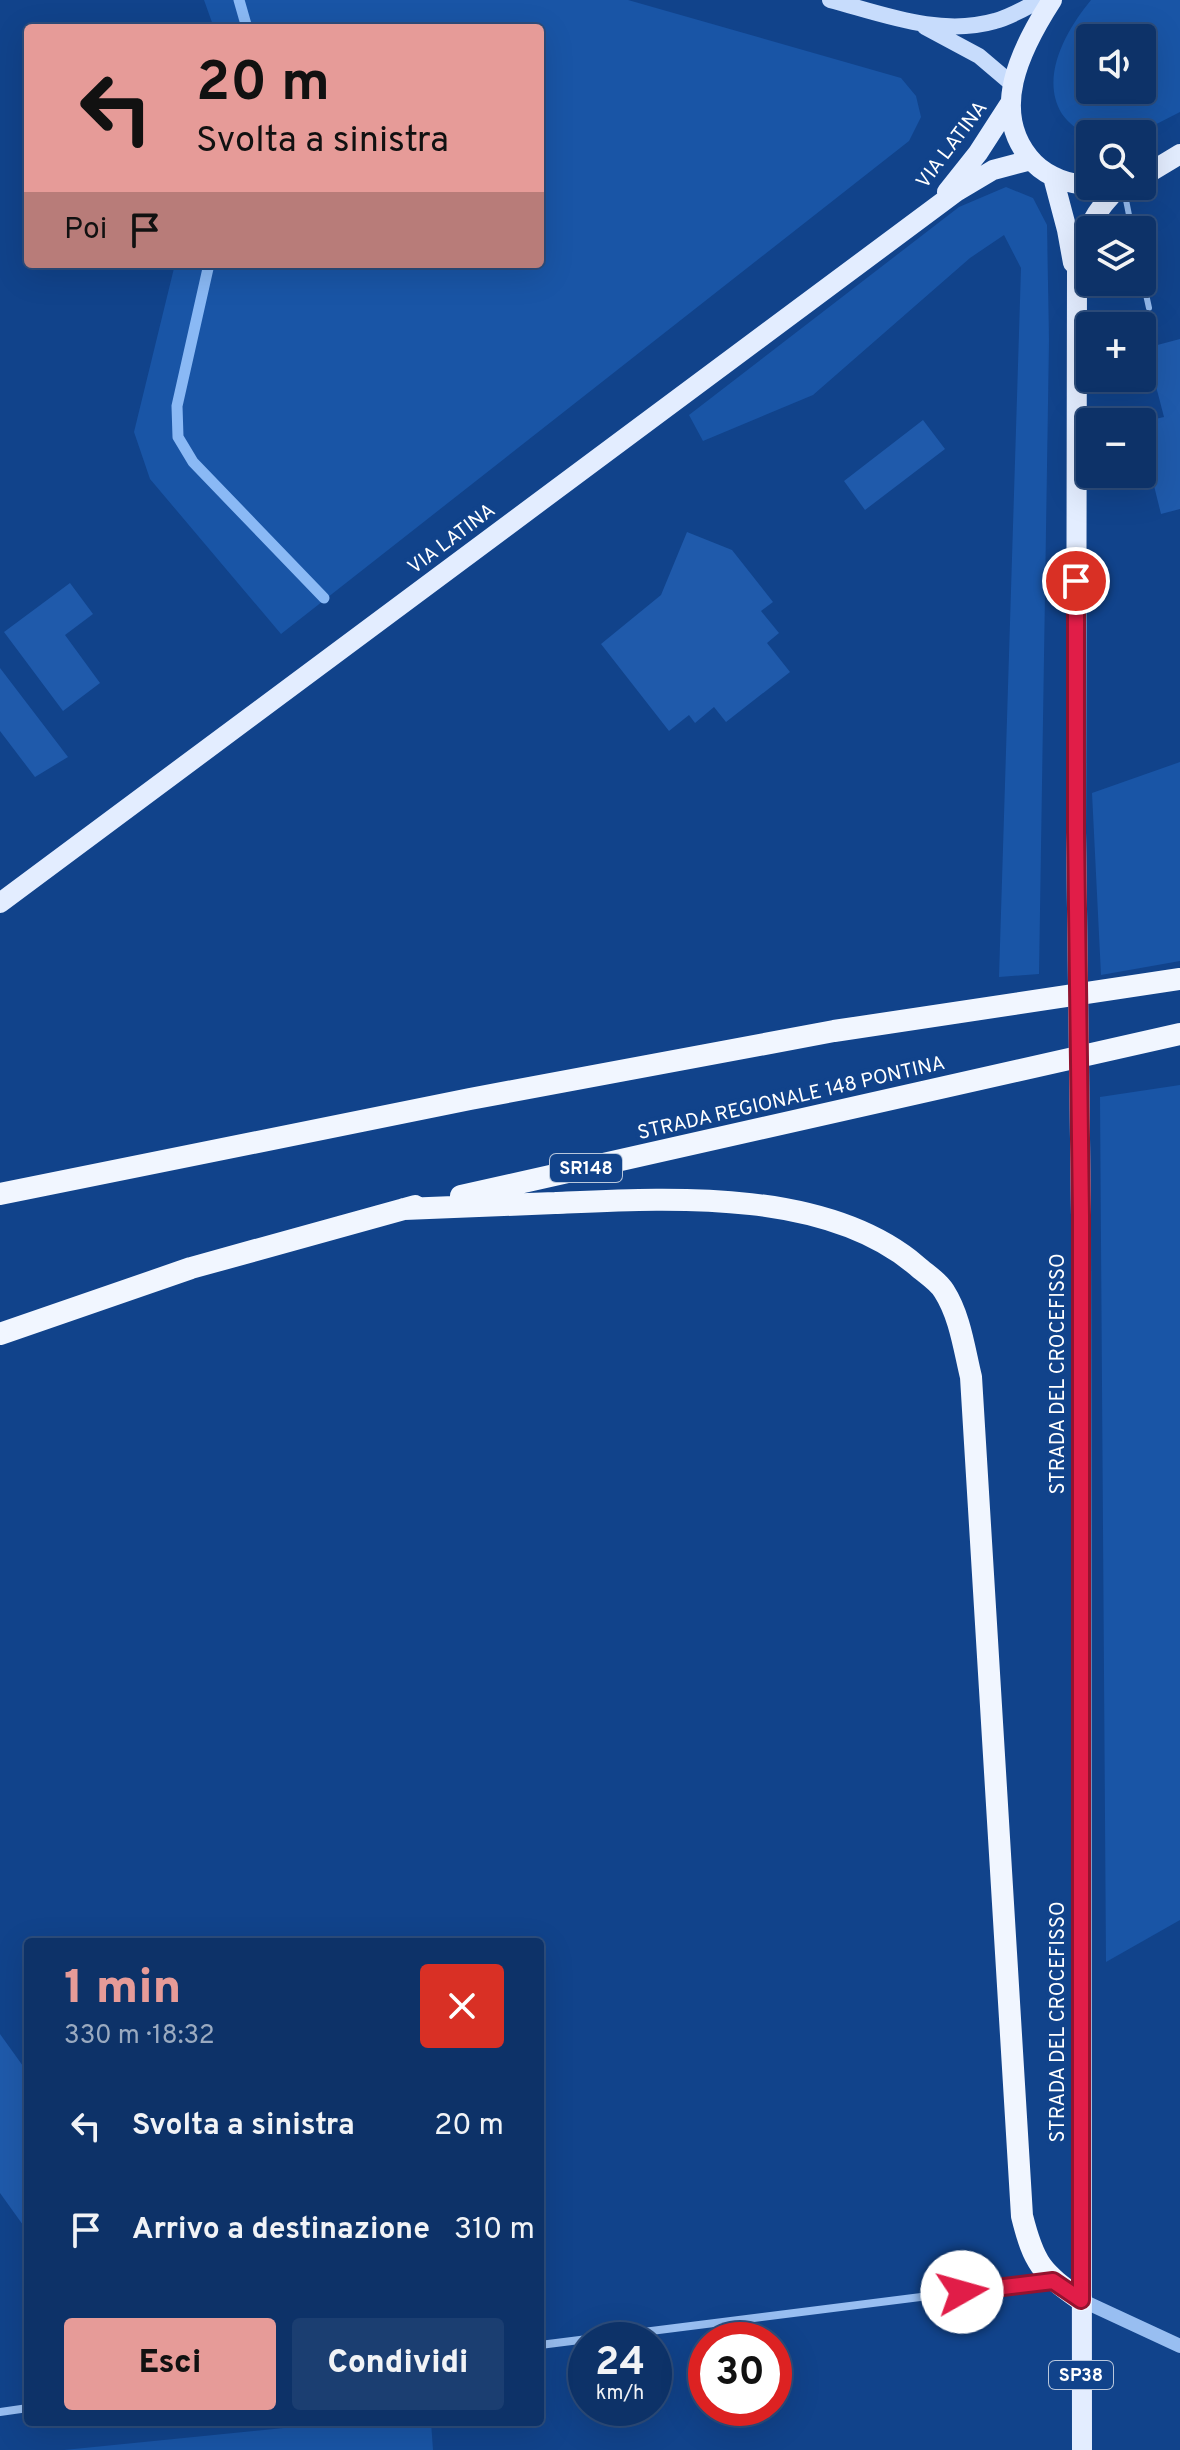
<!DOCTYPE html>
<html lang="it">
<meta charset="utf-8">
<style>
:root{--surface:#0d3268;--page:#1b3e71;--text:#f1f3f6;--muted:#9aaac0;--line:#2d4d7c;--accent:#e69b98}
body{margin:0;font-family:Overpass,sans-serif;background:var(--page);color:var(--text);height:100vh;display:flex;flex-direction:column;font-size:30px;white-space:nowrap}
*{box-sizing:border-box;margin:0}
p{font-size:26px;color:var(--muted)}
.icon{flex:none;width:44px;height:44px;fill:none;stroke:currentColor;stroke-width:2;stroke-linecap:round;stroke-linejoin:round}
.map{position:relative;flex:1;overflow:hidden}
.drawer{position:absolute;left:24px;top:1938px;width:520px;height:488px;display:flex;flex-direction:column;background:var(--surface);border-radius:8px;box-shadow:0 8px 32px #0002,0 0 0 2px var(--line)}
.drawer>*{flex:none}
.guide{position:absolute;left:24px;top:24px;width:520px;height:244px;border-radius:8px;box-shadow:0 8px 32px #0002,0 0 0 2px var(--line);background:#e69b98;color:#111;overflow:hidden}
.buttons{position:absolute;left:1076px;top:24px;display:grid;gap:16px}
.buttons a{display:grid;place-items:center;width:80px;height:80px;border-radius:8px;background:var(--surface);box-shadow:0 8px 32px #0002,0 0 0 2px var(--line);font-size:40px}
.speed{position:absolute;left:568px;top:2322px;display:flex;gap:16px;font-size:40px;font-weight:700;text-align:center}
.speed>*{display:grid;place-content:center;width:104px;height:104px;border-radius:50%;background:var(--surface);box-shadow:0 8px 32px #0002,0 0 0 2px var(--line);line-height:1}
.speed small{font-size:20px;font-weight:400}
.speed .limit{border:12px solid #d22;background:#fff;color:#111}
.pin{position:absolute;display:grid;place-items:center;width:68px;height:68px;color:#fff;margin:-34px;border:4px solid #fff;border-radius:50%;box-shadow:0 2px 8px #0007}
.me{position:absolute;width:88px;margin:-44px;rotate:83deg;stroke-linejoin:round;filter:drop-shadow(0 0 6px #0008)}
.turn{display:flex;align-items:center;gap:28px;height:168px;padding:0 40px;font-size:36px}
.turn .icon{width:104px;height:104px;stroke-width:2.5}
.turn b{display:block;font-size:56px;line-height:68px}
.then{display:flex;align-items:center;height:76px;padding:0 40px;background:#0003;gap:16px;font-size:30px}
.round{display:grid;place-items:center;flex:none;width:84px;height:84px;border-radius:8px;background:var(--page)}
.summary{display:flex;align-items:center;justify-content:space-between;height:136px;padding:0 40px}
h1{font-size:48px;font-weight:800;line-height:60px;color:var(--accent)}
.action{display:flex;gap:16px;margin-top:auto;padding:16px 40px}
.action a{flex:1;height:92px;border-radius:8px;background:var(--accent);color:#111;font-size:32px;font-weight:800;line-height:92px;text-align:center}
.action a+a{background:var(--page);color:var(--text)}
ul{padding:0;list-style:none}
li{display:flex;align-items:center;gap:24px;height:104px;padding:0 40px}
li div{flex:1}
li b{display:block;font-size:30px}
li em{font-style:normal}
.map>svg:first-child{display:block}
.green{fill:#1955a6;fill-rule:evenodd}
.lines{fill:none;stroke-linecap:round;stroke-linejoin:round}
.stream{stroke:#8ab9f5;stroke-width:11}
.building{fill:#1f5aab}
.service{stroke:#98bef1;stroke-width:6}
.minor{stroke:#98bef1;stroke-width:8}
.tertiary{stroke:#98bef1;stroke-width:14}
.secondary{stroke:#c7dcfc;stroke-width:16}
.primary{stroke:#e3edff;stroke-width:20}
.trunk{stroke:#f1f6ff;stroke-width:22}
.primary-bridge{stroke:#e3edff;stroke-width:20}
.route-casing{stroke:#92132f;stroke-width:20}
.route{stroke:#e11d48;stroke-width:14}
.labels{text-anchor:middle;stroke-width:8;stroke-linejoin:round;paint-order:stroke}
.shield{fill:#11438b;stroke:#b8c7dc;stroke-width:2}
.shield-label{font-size:18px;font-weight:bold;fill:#fff}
.street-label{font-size:20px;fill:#fff;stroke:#11438b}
</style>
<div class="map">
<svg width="1180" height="2450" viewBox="0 0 1180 2450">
<rect width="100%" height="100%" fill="#11438b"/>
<path class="green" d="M204,0H628L901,78L916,96L921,117L909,141L281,634L150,479L134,432L175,264H540V28H214Z
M1091,0H1180V112L1137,134H1090V138C1081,132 1068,123 1062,114C1039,77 1067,29 1091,0ZM1090,38H1142V90H1090Z
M1006,187L1033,198L1047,225L1049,340L1039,974L999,977L1021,268L1004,235L970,258L813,395L703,441L689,415L959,207Z
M1180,762V961L1101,975L1092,793Z
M1180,1085V1920L1106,1962L1100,1097Z
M343,2422H431L433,2450H64Z"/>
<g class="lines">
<path class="stream" d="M239,0L247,28
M209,264L177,406L178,437L193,462L324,598"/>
</g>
<path class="building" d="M1180,339V509L1161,514L1142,437V422L1164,417L1146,348Z
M923,420L945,449L865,510L844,481Z
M687,532L732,550L773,602L761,611L779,633L767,643L790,672L726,722L714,707L695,723L689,715L669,731L601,644L661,595Z
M70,583L93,614L65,635L100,683L63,711L4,632Z
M0,668L68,757L35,777L0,731Z
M0,2034L28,2073V2232L0,2193Z"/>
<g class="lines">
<path class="service" d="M1124,190L1132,230
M1142,276L1149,308"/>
<path class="minor" d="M540,2345L1048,2281
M0,2412L28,2408"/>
<path class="tertiary" d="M1081,2300L1180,2346"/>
<path class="secondary" d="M830,0C883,14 940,37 995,21C1011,17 1025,8 1040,0
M925,27L979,56L1012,84"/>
<path class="primary" d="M1052,0C1021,48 987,114 1034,163C1048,177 1070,185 1090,185
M1053,177L1067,230L1073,263
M1142,177L1180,154
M947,192L978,153L1009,105
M1076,832L1077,269C1082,235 1095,209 1121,186
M0,903L956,192L993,170L1031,160
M1081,1215L1082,2450"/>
<path class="trunk" d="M0,1194L470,1099L834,1031L1180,979
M461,1196L1180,1034
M404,1209C455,1207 505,1205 555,1203C668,1198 826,1188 917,1266C926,1274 938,1281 944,1291C960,1316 964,1348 971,1377L1022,2216C1034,2264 1041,2272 1081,2300
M0,1334L191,1268L415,1206"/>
<path class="primary-bridge" d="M1076,832L1081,1215"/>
</g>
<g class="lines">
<g class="route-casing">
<path id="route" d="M962,2292L1053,2281L1081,2300V1215L1076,832V581"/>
</g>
<use href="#route" class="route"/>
</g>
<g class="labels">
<g class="shield">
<rect x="550" y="1154" width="72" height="28" rx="6"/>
<rect x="1049" y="2361" width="64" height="28" rx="6"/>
</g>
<g class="shield-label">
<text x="586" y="1174">SR148</text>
<text x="1081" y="2381">SP38</text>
</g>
<g class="street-label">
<text transform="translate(951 144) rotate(-53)" y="7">VIA LATINA</text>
<text transform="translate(451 538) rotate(-37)" y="7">VIA LATINA</text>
<text transform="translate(791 1097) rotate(-13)" y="7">STRADA REGIONALE 148 PONTINA</text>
<text transform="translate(1057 1374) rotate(-90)" y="7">STRADA DEL CROCEFISSO</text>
<text transform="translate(1057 2022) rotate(-90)" y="7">STRADA DEL CROCEFISSO</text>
</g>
</g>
</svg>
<div class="buttons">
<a><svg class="icon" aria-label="sound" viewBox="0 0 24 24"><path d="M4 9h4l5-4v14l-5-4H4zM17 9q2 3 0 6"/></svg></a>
<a><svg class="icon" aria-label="search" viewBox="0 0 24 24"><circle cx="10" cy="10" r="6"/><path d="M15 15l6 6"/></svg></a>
<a><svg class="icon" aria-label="layers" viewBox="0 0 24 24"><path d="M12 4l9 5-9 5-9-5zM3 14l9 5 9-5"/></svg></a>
<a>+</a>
<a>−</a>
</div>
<div class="speed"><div>24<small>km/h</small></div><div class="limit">30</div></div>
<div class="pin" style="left:1076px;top:581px;background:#d93025"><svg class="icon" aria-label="arrive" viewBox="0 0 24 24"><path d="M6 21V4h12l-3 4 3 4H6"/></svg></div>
<svg class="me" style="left:962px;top:2292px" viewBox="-20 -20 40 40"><circle r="19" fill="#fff"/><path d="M0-13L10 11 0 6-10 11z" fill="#e11d48"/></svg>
<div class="guide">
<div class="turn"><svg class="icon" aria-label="left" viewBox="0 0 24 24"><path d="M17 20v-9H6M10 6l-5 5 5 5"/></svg><div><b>20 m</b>Svolta a sinistra</div></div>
<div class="then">Poi<svg class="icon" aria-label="arrive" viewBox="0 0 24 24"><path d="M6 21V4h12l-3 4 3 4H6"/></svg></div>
</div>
<section class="drawer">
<div class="summary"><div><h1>1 min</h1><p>330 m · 18:32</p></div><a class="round" style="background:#d93025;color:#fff"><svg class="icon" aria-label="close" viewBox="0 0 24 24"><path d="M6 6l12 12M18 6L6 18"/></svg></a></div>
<ul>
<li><svg class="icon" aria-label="left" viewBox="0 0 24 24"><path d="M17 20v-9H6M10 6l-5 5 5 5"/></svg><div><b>Svolta a sinistra</b></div><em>20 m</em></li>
<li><svg class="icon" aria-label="arrive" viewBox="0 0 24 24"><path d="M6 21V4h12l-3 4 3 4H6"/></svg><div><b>Arrivo a destinazione</b></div><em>310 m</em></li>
</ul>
<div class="action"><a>Esci</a><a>Condividi</a></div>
</section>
</div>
